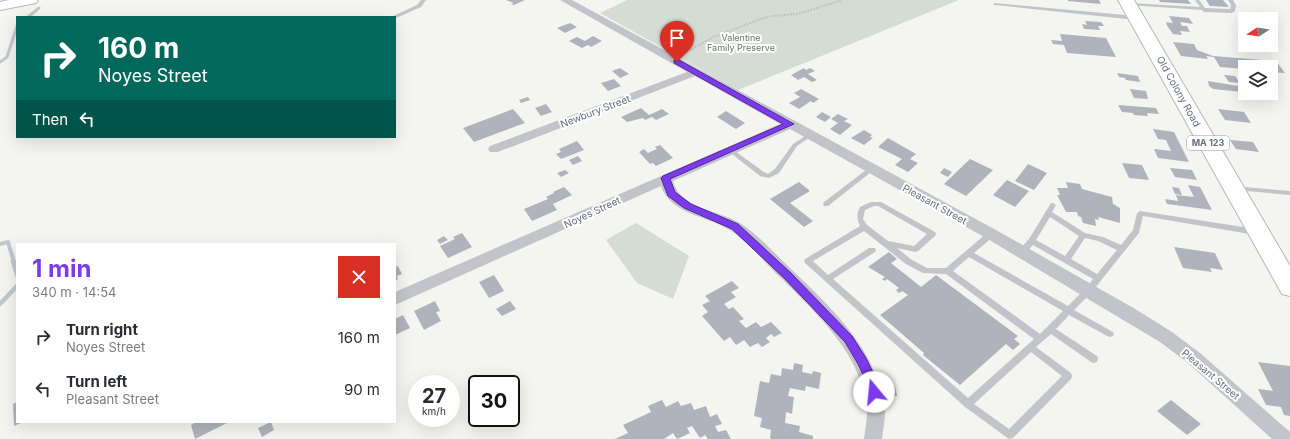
<!DOCTYPE html>
<meta charset="utf-8">
<style>
:root{--surface:#fff;--page:#f7f7f7;--text:#2b2b33;--muted:#7c7c81;--accent:#7c3aed}
body{margin:0;font-family:Inter,sans-serif;background:var(--page);color:var(--text);height:100vh;display:flex;flex-direction:column;font-size:15px;white-space:nowrap}
*{box-sizing:border-box;margin:0}
p{font-size:13px;color:var(--muted)}
.icon{flex:none;width:22px;height:22px;fill:none;stroke:currentColor;stroke-width:2;stroke-linecap:round;stroke-linejoin:round}
.map{position:relative;flex:1;overflow:hidden}
.details{position:absolute;left:16px;top:243px;width:380px;height:180px;display:flex;flex-direction:column;background:var(--surface);border-radius:0px;box-shadow:0 4px 16px #0002}
.details>*{flex:none}
.banner{position:absolute;left:16px;top:16px;width:380px;height:122px;border-radius:0px;box-shadow:0 4px 16px #0002;background:#00695c;color:#fff;overflow:hidden}
.needle{width:26px;rotate:258deg}
.buttons{position:absolute;left:1238px;top:12px;display:grid;gap:8px}
.buttons a{display:grid;place-items:center;width:40px;height:40px;border-radius:0px;background:var(--surface);box-shadow:0 4px 16px #0002;font-size:20px}
.speed{position:absolute;left:408px;top:375px;display:flex;gap:8px;font-size:20px;font-weight:700;text-align:center}
.speed>*{display:grid;place-content:center;width:52px;height:52px;border-radius:50%;background:var(--surface);box-shadow:0 4px 16px #0002;line-height:1}
.speed small{font-size:10px;font-weight:400}
.speed .limit{border:2px solid #111;border-radius:6px;background:#fff;color:#111}
.pin{position:absolute;display:grid;place-items:center;width:34px;height:34px;color:#fff;margin:-41px -17px;border-radius:50% 50% 50% 0;rotate:-45deg;box-shadow:0 0 4px #0007}
.pin .icon{rotate:45deg}
.me{position:absolute;width:44px;margin:-22px;rotate:343deg;stroke-linejoin:round;filter:drop-shadow(0 0 3px #0008)}
.turn{display:flex;align-items:center;gap:14px;height:84px;padding:0 16px;font-size:18px}
.turn .icon{width:52px;height:52px;stroke-width:2.5}
.turn b{display:block;font-size:28px;line-height:34px}
.then{display:flex;align-items:center;height:38px;padding:0 16px;background:#0003;gap:8px;font-size:15px}
.round{display:grid;place-items:center;flex:none;width:42px;height:42px;border-radius:0px;background:var(--page)}
.headline{display:flex;align-items:center;justify-content:space-between;height:68px;padding:0 16px}
h1{font-size:24px;font-weight:700;line-height:30px;color:var(--accent)}
ul{padding:0;list-style:none}
li{display:flex;align-items:center;gap:12px;height:52px;padding:0 16px}
li div{flex:1}
li b{display:block;font-size:15px}
li em{font-style:normal}
.map>svg:first-child{display:block}
.green{fill:#d4dcd3}
.lines{fill:none;stroke-linecap:round;stroke-linejoin:round}
.stream-far2{stroke:#c1c7cf;stroke-width:3}
.stream-far1{stroke:#c1c7cf;stroke-width:4}
.stream{stroke:#c1c7cf;stroke-width:4.5}
.building{fill:#b0b3bb}
.secondary-casing{stroke:#b7b9bf;stroke-width:2}
.highway-casing{stroke:#b7b8bc;stroke-width:2}
.path{stroke:#bcbdc0;stroke-width:2;stroke-dasharray:1.5 1.5;stroke-linecap:butt}
.lane{fill:#c3c4c9;fill-rule:evenodd}
.street{fill:#c3c4c9;fill-rule:evenodd}
.secondary{fill:#fff;fill-rule:evenodd}
.highway{fill:#fff;fill-rule:evenodd}
.route{fill:#7c3aed;stroke:#51269a}
.labels{text-anchor:middle;stroke-width:4;stroke-linejoin:round;paint-order:stroke}
.far-park-label{font-size:9px;fill:#637965;stroke:#fff}
.shield{fill:#fff;stroke:#9399a8;stroke-width:1}
.shield-label{font-size:9px;font-weight:bold;fill:#656d82}
.street-label{font-size:10px;fill:#656d82;stroke:#fff}
</style>
<div class="map">
<svg width="1290" height="439" viewBox="0 0 1290 439">
<rect width="100%" height="100%" fill="#f4f5f1"/>
<path class="green" d="M627,0H959L738,90L600,13Z
M636,223L689,256L673,299L637,283L606,240Z"/>
<g class="lines">
<path class="stream-far2" d="M28,17L39,8
M0,62L7,57L17,26"/>
<path class="stream-far1" d="M0,244L8,242L14,262"/>
<path class="stream" d="M13,261L17,275
M0,304L17,286"/>
</g>
<path class="building" d="M506,0H525L514,5L511,4L514,3Z
M1068,0H1099L1101,4L1068,1Z
M1159,0H1188L1191,4L1160,2Z
M1206,0H1223L1229,7L1210,6Z
M1169,16L1189,18L1193,24L1180,22L1182,26H1187L1190,32L1180,31L1182,35L1173,34L1166,24L1167,25L1166,22L1173,23Z
M1085,21L1101,22L1104,26H1098L1100,30L1084,29L1082,24L1087,25Z
M570,23L577,27L565,33L557,28Z
M1060,34L1106,38L1116,57L1067,53L1064,45L1053,44L1051,40L1062,41Z
M593,36L602,41L591,47L588,45L582,48L569,41L577,37L585,41Z
M1173,42L1194,44L1197,50L1213,56L1276,61L1285,73L1271,72V67H1245V69L1220,67L1214,57L1206,56L1208,59L1181,56Z
M620,68L629,74L620,78L612,71Z
M804,68L806,70L810,68L815,71L808,74L817,80L812,82L804,77L798,80L791,75Z
M1117,73L1138,76L1140,82L1126,80L1125,78L1119,77Z
M1224,75L1235,76L1240,83L1229,82Z
M614,79L621,86L608,91L601,83Z
M1208,81L1238,86L1243,92L1213,89L1209,86Z
M801,89L819,99L813,103L811,101L799,109L789,103L800,97L794,93Z
M1130,89L1146,91L1148,99L1134,98Z
M528,97L530,100L521,103L519,100Z
M546,104L552,112L541,116L535,108Z
M1118,105L1156,108L1159,114L1147,113L1148,116L1134,115L1133,113L1122,112Z
M641,108L649,115L662,109L669,114L656,120L652,117L645,120L643,118L627,122L621,117Z
M513,109L525,123L474,142L463,128Z
M1218,109L1244,112L1251,123L1225,120Z
M726,111L745,123L736,129L717,117Z
M822,112L831,117L825,122L816,117Z
M838,114L848,119L844,121L852,125L840,135L830,129L838,123L831,119Z
M1153,129L1174,132L1189,162L1158,158L1154,149L1171,151L1166,140L1158,139Z
M864,130L872,135L870,137L873,138L864,145L851,138Z
M888,138L916,154L910,159L918,163L908,172L895,165L902,159L878,147Z
M1230,140L1253,142L1259,152L1236,149Z
M577,141L584,150L561,159L556,154L561,152L559,149Z
M660,145L673,158L656,166L653,163L650,164L639,152L644,149L648,153L657,149L655,147Z
M578,156L582,161L573,165L569,160Z
M970,159L993,170L966,196L944,184Z
M1122,163L1142,165L1149,180L1129,178Z
M1028,164L1047,173L1034,190L1015,181Z
M944,168L952,172L948,177L940,173Z
M1170,168L1192,170L1197,180L1175,177Z
M565,170L569,173L561,177L557,173Z
M1007,180L1029,191L1015,207L993,195Z
M799,182L810,191L790,203L813,221L804,227L770,199Z
M1066,182L1080,184L1082,189L1112,197L1113,204L1120,208V223L1098,217L1099,220L1095,219L1096,226L1083,223L1081,217L1078,216L1077,212H1066L1057,195H1060L1057,188H1068Z
M1188,185L1200,187L1212,210L1167,204L1165,199L1178,201L1176,195L1194,197Z
M564,187L572,195L553,204L557,210L532,221L524,209L548,199L546,197L554,193L553,192Z
M1172,187L1179,188L1182,195L1175,194Z
M462,233L472,247L448,258L440,246L455,239L453,237Z
M444,236L448,240L440,244L437,240Z
M1174,247L1215,253L1223,270L1210,268L1212,272L1183,268Z
M889,252L897,259L891,263L921,287L936,275L1018,336L1014,339L1020,344L1013,350L1006,344L960,385L923,355L924,353L880,315L908,295L902,291L899,293L896,290L899,288L887,279L885,281L882,279L885,277L868,267Z
M398,266L402,274L397,276L398,279L395,281V267Z
M494,275L504,291L489,298L479,282Z
M732,281L739,288L731,292L736,297L724,304L729,309L733,307L744,319L739,321L746,328L756,322L761,327L771,322L782,333L774,337L771,334L766,338L770,342L762,347L758,343L750,347L744,340L736,345L730,337L724,341L702,316L708,312L702,305L710,301L705,296Z
M435,301L440,311L436,312L441,321L424,330L414,311Z
M510,301L516,309L502,316L496,309Z
M403,315L410,328L395,335V319Z
M1258,362L1290,366V416L1284,415L1281,407L1266,405L1258,389L1273,391Z
M794,363L803,365L802,372L812,374L813,371L821,373L819,389L806,386L805,391L790,388L788,396L794,397L792,414L786,412L785,423L800,426L799,432L813,436V439H772L770,438L771,430L760,427L762,418L754,416L760,381L769,383L771,374L781,376L782,368L793,370Z
M888,383L895,387L897,396H884L882,389Z
M662,400L666,407L678,401L681,406L691,403L694,410L706,406L710,417L717,414L722,424L715,426L718,432L726,430L731,439H708L705,435L700,438L692,426L687,428L690,433L677,439L673,433L664,439H615L628,433L623,425L651,412L648,406Z
M1171,400L1201,424L1187,435L1157,411Z
M17,402V422H23L14,426L13,404Z
M196,422H229L195,439L191,425Z
M271,422L274,430L262,437L258,428Z"/>
<g class="lines">
<g class="secondary-casing">
<path id="secondary" d="M9,0H38L36,3L0,10V2Z"/>
</g>
<g class="highway-casing">
<path id="highway" d="M1118,0H1134L1290,266V296L1282,294Z"/>
</g>
<path class="path" d="M684,53L714,37L758,20L772,16L798,14L842,0"/>
<path class="lane" d="M421,0H426L421,7L396,18L391,17L417,5Z
M1195,0H1199L1205,8L1230,9L1231,5L1228,0H1233L1236,5L1235,11L1232,13L1204,12L1202,10L1129,5L1127,4L1129,3L1200,7Z
M994,3L1136,16L1139,18L1136,20L996,5H994Z
M810,133L812,134L813,135L812,136L797,146L779,173L769,178L760,176L727,150L728,149H732L764,172L768,174L775,169L793,144Z
M870,167H874L875,169L828,206H824L823,204L824,202Z
M1233,186L1290,191V195L1235,190H1233L1232,188Z
M871,202H881L935,232L936,234L935,236L918,251L915,252L897,248L912,260L927,268H946L988,232H994L995,234L994,236L974,253L1068,306L1085,289L1093,279L1033,245C1029,249 1025,256 1018,254L1017,252L1029,239L1051,203H1053L1056,205L1052,212L1085,233L1103,237L1121,245L1133,230L1137,213L1140,211L1256,229L1260,232L1256,235L1143,216L1139,233L1091,293L1074,310L1113,332L1114,334L1113,336L1110,337L1107,336L1069,315L1056,329L1097,356L1098,359L1097,362L1094,363L1091,362L1051,334L1036,347L1071,373L1072,376L1071,379L1013,438L1009,439L965,407L805,263L804,261L805,259L860,226C857,219 856,214 860,207ZM874,206H878L927,234L914,246L888,241L867,225L863,219L865,210ZM1050,217L1079,236L1065,256L1036,240ZM864,231L906,264L923,273L946,274L1034,339L968,398L833,279L875,252L876,250L875,248H869L828,275L813,261ZM1085,238L1098,241L1117,250L1097,274L1071,259ZM969,257L1063,311L1040,334L953,271ZM1031,352L1062,376L1009,429L974,404Z"/>
<path class="street" d="M560,0H572L996,230L1137,310L1172,332L1200,353L1290,432V439H1272L1188,363L1160,342L986,238L790,129L673,181C680,209 719,210 740,223C760,236 775,254 792,270C833,309 879,352 885,412C885,420 883,430 882,439H864C865,430 867,421 867,412C863,355 818,315 780,277C763,261 748,241 728,229C707,216 670,214 661,186L395,305V292L780,124L695,76L498,152H490L488,149L490,146L687,72Z"/>
<use href="#secondary" class="secondary"/>
<use href="#highway" class="highway"/>
</g>
<path class="route" d="M674,60H679L794,124L670,179L675,192L691,204L738,224L791,273L852,336L866,358L878,383L879,392L878,396L874,397L870,396L867,383L858,364L845,342L785,279L732,229L684,208L668,196L661,178L663,176L783,124L674,63Z"/>
<g class="labels">
<g class="far-park-label">
<text x="741" y="41">Valentine<tspan x="741" dy="10">Family Preserve</tspan></text>
</g>
<rect class="shield" x="1187" y="136" width="42" height="14" rx="3"/>
<g class="shield-label">
<text x="1208" y="146">MA 123</text>
</g>
<g class="street-label">
<text transform="translate(1179 91) rotate(61)" y="4">Old Colony Road</text>
<text transform="translate(595 111) rotate(-21)" y="4">Newbury Street</text>
<text transform="translate(935 204) rotate(29)" y="4">Pleasant Street</text>
<text transform="translate(592 212) rotate(-25)" y="4">Noyes Street</text>
<text transform="translate(1211 374) rotate(40)" y="4">Pleasant Street</text>
</g>
</g>
</svg>
<div class="buttons">
<a><svg class="needle" viewBox="-14 -14 28 28"><path d="M0-13l5 13h-10z" fill="#e53935"/><path d="M0 13l5-13h-10z" fill="#7c7c81"/></svg></a>
<a><svg class="icon" aria-label="layers" viewBox="0 0 24 24"><path d="M12 4l9 5-9 5-9-5zM3 14l9 5 9-5"/></svg></a>
</div>
<div class="speed"><div>27<small>km/h</small></div><div class="limit">30</div></div>
<div class="pin" style="left:677px;top:62px;background:#d93025"><svg class="icon" aria-label="arrive" viewBox="0 0 24 24"><path d="M6 21V4h12l-3 4 3 4H6"/></svg></div>
<svg class="me" style="left:874px;top:392px" viewBox="-20 -20 40 40"><circle r="19" fill="#fff"/><path d="M0-13L10 11 0 6-10 11z" fill="#7c3aed"/></svg>
<div class="banner">
<div class="turn"><svg class="icon" aria-label="right" viewBox="0 0 24 24"><path d="M7 20v-9h11M14 6l5 5-5 5"/></svg><div><b>160 m</b>Noyes Street</div></div>
<div class="then">Then<svg class="icon" aria-label="left" viewBox="0 0 24 24"><path d="M17 20v-9H6M10 6l-5 5 5 5"/></svg></div>
</div>
<section class="details">
<div class="headline"><div><h1>1 min</h1><p>340 m · 14:54</p></div><a class="round" style="background:#d93025;color:#fff"><svg class="icon" aria-label="close" viewBox="0 0 24 24"><path d="M6 6l12 12M18 6L6 18"/></svg></a></div>
<ul>
<li><svg class="icon" aria-label="right" viewBox="0 0 24 24"><path d="M7 20v-9h11M14 6l5 5-5 5"/></svg><div><b>Turn right</b><p>Noyes Street</p></div><em>160 m</em></li>
<li><svg class="icon" aria-label="left" viewBox="0 0 24 24"><path d="M17 20v-9H6M10 6l-5 5 5 5"/></svg><div><b>Turn left</b><p>Pleasant Street</p></div><em>90 m</em></li>
</ul>
</section>
</div>
